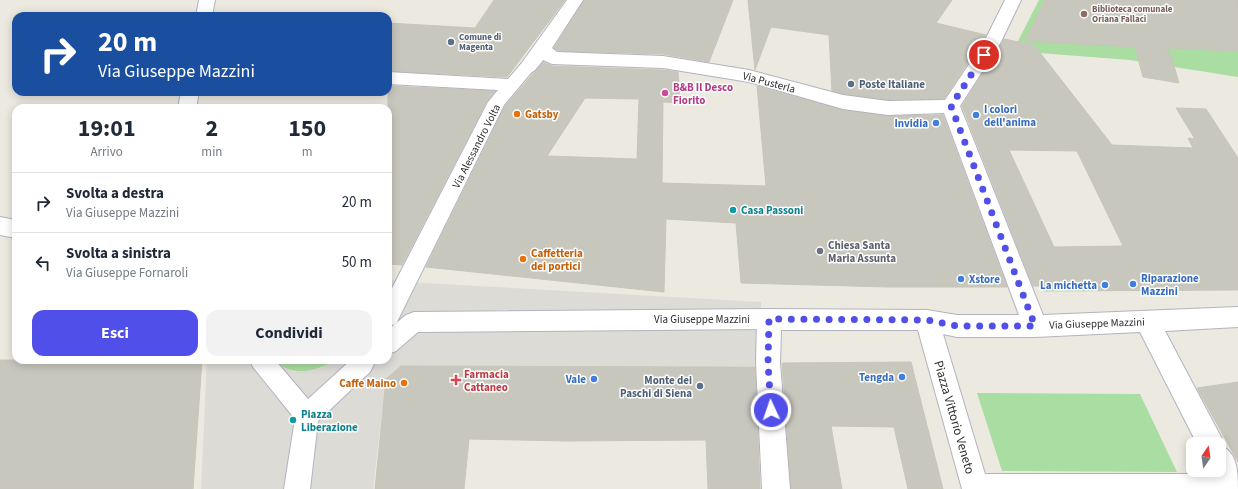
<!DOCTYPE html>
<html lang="it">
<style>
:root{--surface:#fff;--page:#f2f2f3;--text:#1f2937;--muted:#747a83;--line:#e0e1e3;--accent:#514fea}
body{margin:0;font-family:"Source Sans 3",sans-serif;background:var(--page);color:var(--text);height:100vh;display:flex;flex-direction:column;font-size:15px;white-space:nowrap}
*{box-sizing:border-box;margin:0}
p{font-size:13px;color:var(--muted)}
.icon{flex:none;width:22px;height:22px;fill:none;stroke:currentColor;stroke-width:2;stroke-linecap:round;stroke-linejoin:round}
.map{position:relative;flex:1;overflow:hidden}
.panel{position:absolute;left:12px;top:104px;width:380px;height:260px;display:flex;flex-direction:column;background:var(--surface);border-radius:12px;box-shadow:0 2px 10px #0003}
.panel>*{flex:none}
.hud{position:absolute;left:12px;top:12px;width:380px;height:84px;border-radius:12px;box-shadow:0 2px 10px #0003;background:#1a4fa0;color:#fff;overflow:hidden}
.needle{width:26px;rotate:13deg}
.fabs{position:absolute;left:1186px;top:437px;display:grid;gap:8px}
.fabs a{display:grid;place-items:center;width:40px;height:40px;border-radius:8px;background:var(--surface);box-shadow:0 2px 10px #0003;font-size:20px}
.pin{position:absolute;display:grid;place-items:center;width:34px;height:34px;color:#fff;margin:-17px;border:2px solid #fff;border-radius:50%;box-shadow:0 1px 4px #0007}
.me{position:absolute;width:44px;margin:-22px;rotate:357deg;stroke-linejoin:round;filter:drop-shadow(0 0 3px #0008)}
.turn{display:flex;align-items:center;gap:14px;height:84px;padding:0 20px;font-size:18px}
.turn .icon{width:52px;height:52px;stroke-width:2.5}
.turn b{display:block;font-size:28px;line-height:34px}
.eta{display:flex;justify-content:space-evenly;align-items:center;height:68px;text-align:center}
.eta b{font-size:24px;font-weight:700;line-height:28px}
.cta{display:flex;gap:8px;margin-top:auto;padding:8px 20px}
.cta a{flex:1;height:46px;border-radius:12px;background:var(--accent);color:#fff;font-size:16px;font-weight:700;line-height:46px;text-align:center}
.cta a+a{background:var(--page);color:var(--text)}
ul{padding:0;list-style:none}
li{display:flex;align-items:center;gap:12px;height:60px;padding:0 20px;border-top:1px solid var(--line)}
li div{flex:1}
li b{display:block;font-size:15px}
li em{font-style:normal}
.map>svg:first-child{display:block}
.green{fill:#aadda1}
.plaza{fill:#dddbd6}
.building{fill:#c8c7be;stroke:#c8c5b9;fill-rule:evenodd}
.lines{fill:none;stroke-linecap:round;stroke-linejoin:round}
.pedestrian-casing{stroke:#b3b3be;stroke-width:2}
.minor-casing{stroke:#b3b3be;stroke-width:2}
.pedestrian{fill:#fff;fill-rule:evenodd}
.minor{fill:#fff;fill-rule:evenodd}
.route{stroke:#514fea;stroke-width:7;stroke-dasharray:0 12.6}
.education-dot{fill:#8d6e63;stroke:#fff;stroke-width:1.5}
.service-dot{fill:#5c6f8a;stroke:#fff;stroke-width:1.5}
.hotel-dot{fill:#d1479c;stroke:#fff;stroke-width:1.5}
.food-dot{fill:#e8710a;stroke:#fff;stroke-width:1.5}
.shop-dot{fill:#3f7fe0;stroke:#fff;stroke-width:1.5}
.culture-dot{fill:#0f9aa8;stroke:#fff;stroke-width:1.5}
.worship-dot{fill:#6b7280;stroke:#fff;stroke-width:1.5}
.health-dot{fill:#e0444e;stroke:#fff;stroke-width:1.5}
.labels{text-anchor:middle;stroke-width:3;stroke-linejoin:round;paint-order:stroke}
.far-education-label{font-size:9px;font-weight:bold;fill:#785e54;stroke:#fff;text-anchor:start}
.far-service-label{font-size:9px;font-weight:bold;fill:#4e5e75;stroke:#fff;text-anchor:start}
.street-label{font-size:11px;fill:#2c2c2c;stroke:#fff}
.service-label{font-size:11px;font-weight:bold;fill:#4e5e75;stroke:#fff;text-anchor:start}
.hotel-label{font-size:11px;font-weight:bold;fill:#b23c85;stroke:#fff;text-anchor:start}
.shop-label{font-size:11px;font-weight:bold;fill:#366cbe;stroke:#fff;text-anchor:end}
.food-label{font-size:11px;font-weight:bold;fill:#c56008;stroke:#fff;text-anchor:start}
.culture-label{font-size:11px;font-weight:bold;fill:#0d838f;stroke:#fff;text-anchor:start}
.worship-label{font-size:11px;font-weight:bold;fill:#5b616d;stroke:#fff;text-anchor:start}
.health-label{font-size:11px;font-weight:bold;fill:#be3a42;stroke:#fff;text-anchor:start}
.near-street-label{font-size:13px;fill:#2c2c2c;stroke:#fff}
</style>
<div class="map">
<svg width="1238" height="489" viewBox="0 0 1238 489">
<rect width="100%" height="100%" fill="#ece9e0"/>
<path class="green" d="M1039,0H1045L1026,40L1170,0L1200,49L1238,51V77L1130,60L1013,51Z
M275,360H336C319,369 303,376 285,368C280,365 277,364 275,360Z
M977,393L1140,394L1177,472L1002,471Z"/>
<path class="plaza" d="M388,279L407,282L761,302L762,366H401L386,379L373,489H201L207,360H275L277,364L294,372L307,371L321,368L336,360H388Z"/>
<path class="building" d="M494,0H565L507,77L388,71V23L475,28Z
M584,0H733L709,62L663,54L558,51L554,48Z
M748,0H952L936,23L986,35L944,99L888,100L843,94L832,91L829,35L771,27L755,70Z
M1045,0H1238V51L1167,48L1172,59L1179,83L1143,77L1135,47L1025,41Z
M1004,39L1034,45L1112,145L1193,148L1188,138L1195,139L1176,108L1206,109L1238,158V290L1044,291L1042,286H1033L962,106ZM1009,150L1077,151L1123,246L1054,247Z
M543,62L552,66L663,70L678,72L680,103L663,102L662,183L766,186L757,86L843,110L888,116L943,115L1007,287H888L741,283L736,223L666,219L664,292L426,267L505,106ZM585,98L639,99L637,159L547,156Z
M388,86L495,91L487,101L402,265L388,264Z
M0,360H202L193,489H0Z
M911,362L943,489H908L894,427L831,426L842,489H791L782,363Z
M401,366L755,367L760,489H708L706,440L566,441L469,439L464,489H375L386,379Z
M1238,382V462L1197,388Z"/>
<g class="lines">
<g class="pedestrian-casing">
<path id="pedestrian" d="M527,63L533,64L535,68L504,105L396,324L388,326V296L488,102L498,90L388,84V72L508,79L521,64Z
M769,309L777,312L780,319L777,326L769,329L418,332L396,351L388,354V330L406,315L414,312Z
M250,360H275L308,399L351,360H376L370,372L318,421L310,489H284L295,419L253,367Z"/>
</g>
<g class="minor-casing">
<path id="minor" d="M199,0H215L212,16H196Z
M567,0H583L552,48L557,52L663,56L749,70L843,95L888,101L945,100L984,42L1005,0H1021L1001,42L960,106L1043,315L1238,307V327L1165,331L1220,435L1224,444L1223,447C1238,454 1238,475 1238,489H962L918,330H781L780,363L790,489H762L756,363L757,319L761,312L769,309L927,310L957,315H1019L944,113L888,115L843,109L749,82L663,68L552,64L543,60C536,69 533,76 521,72L518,68L521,64ZM1140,332L1197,444H1219V470H1210L1212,474H985L943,334L957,337H1035Z
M181,92H199L196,108H178Z
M0,217L16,220V238L0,235Z"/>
</g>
<use href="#pedestrian" class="pedestrian"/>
<use href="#minor" class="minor"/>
</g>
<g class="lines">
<path class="route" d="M771,410L768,363L769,319L927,320L957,326H1035L951,106L984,55"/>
</g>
<circle class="education-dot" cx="1084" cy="14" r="4"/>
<g class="service-dot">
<circle cx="451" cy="42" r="4"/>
<circle cx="851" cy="84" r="4"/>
<circle cx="700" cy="386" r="4"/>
</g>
<circle class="hotel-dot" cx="665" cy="93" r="4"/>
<g class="food-dot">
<circle cx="517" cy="114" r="4"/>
<circle cx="523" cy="259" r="4"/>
<circle cx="404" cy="383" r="4"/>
</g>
<g class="shop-dot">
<circle cx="976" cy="115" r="4"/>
<circle cx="936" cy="123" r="4"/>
<circle cx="961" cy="279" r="4"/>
<circle cx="1133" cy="284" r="4"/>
<circle cx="1105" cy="285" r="4"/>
<circle cx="902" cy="377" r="4"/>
<circle cx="594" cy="379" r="4"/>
</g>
<g class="culture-dot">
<circle cx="733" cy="210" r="4"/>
<circle cx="293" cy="420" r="4"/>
</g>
<circle class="worship-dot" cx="820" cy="251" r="4"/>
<path class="health-dot" d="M454 374h4v4h4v4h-4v4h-4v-4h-4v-4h4z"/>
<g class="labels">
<g class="far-education-label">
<text x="1092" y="12">Biblioteca comunale<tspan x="1092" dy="10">Oriana Fallaci</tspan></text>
</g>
<g class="far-service-label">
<text x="459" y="40">Comune di<tspan x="459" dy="10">Magenta</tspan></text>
</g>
<g class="street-label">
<text transform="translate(769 82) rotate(15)" y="4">Via Pusterla</text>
<text transform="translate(476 146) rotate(-63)" y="4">Via Alessandro Volta</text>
<text x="702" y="323">Via Giuseppe Mazzini</text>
<text transform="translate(1097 323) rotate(-2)" y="4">Via Giuseppe Mazzini</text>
</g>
<g class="service-label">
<text x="859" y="88">Poste Italiane</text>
<text x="692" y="384" text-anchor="end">Monte dei<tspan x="692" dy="13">Paschi di Siena</tspan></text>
</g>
<g class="hotel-label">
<text x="673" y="91">B&amp;B Il Desco<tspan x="673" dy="13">Fiorito</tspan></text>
</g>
<g class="shop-label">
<text x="984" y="113" text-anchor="start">I colori<tspan x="984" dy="13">dell'anima</tspan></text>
<text x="928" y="127">Invidia</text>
<text x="1141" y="282" text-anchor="start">Riparazione<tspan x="1141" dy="13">Mazzini</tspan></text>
<text x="969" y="283" text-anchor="start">Xstore</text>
<text x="1097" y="289">La michetta</text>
<text x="894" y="381">Tengda</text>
<text x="586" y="383">Vale</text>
</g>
<g class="food-label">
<text x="525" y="118">Gatsby</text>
<text x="531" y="257">Caffetteria<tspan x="531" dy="13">dei portici</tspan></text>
<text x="396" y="387" text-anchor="end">Caffe Maino</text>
</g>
<g class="culture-label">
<text x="741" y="214">Casa Passoni</text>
<text x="301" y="418">Piazza<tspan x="301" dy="13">Liberazione</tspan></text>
</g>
<g class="worship-label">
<text x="828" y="249">Chiesa Santa<tspan x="828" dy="13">Maria Assunta</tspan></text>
</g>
<g class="health-label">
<text x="464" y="378">Farmacia<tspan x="464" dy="13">Cattaneo</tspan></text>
</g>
<g class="near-street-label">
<text transform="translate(955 417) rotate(74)" y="5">Piazza Vittorio Veneto</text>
</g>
</g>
</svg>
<div class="fabs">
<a><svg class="needle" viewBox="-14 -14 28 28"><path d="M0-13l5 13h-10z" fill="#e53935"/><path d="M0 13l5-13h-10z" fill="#747a83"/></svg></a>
</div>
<div class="pin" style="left:984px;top:55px;background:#d93025"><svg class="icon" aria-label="arrive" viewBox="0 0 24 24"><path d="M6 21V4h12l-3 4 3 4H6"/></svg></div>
<svg class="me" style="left:771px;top:410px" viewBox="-20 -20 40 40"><circle r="17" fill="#514fea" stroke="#fff" stroke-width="3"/><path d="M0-11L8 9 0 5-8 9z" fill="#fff"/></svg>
<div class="hud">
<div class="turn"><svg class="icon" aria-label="right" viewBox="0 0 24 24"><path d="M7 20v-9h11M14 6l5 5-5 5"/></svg><div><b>20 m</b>Via Giuseppe Mazzini</div></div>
</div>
<section class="panel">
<div class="eta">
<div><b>19:01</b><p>Arrivo</p></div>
<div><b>2</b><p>min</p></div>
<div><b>150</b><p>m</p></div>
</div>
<ul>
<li><svg class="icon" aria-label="right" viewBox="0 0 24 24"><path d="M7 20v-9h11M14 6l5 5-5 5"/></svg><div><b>Svolta a destra</b><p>Via Giuseppe Mazzini</p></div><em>20 m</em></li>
<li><svg class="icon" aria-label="left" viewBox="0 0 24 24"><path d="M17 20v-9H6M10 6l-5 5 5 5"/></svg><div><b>Svolta a sinistra</b><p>Via Giuseppe Fornaroli</p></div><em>50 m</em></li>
</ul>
<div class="cta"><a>Esci</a><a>Condividi</a></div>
</section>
</div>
